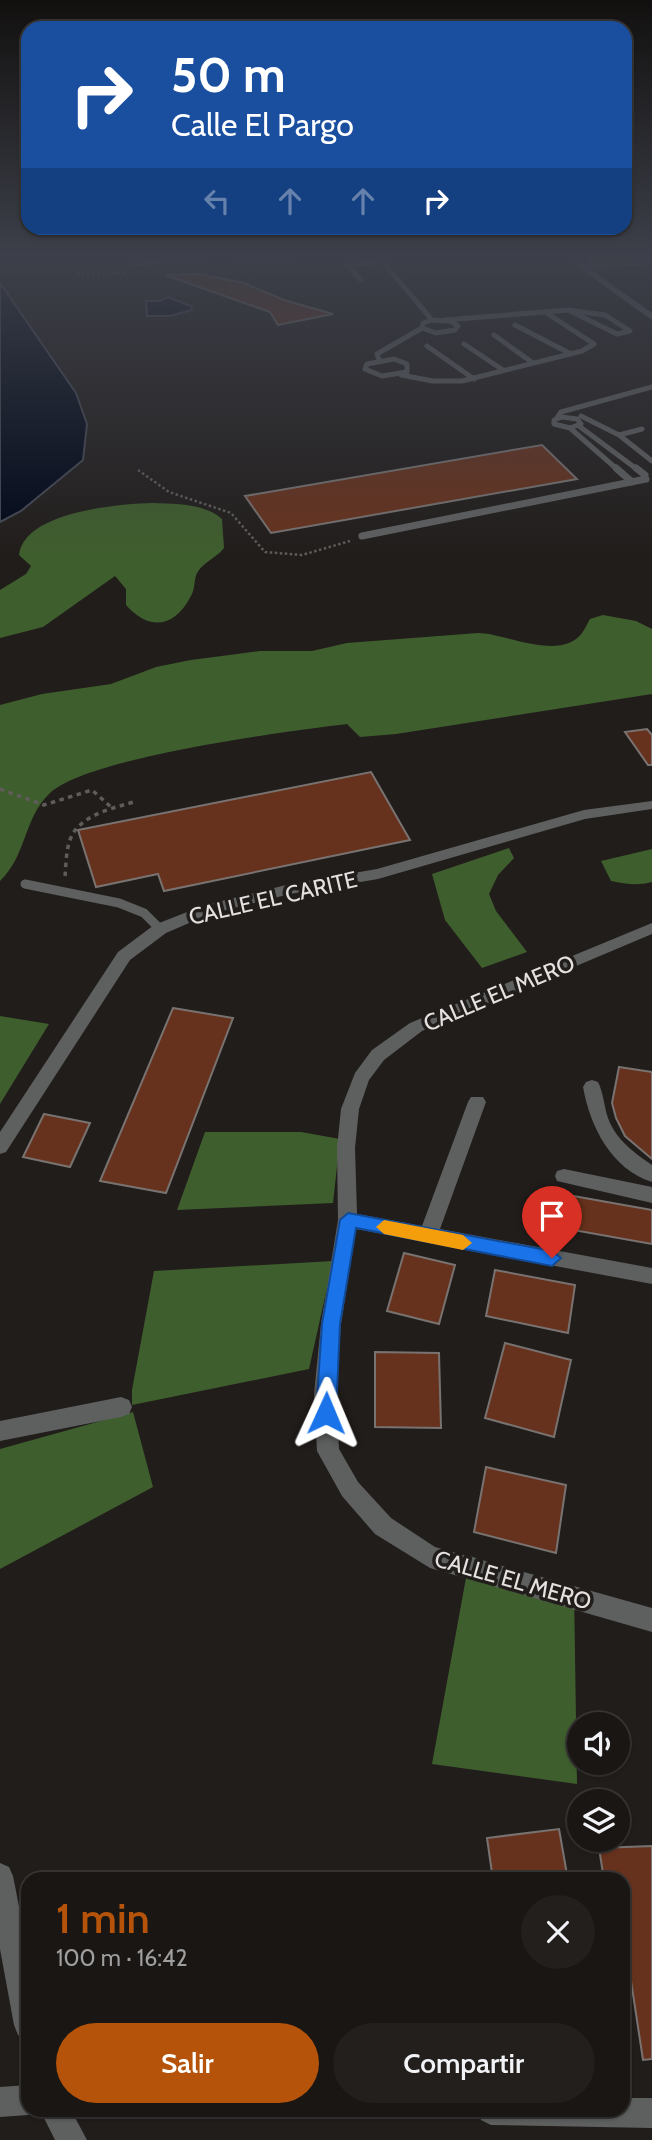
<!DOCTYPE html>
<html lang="es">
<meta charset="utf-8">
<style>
:root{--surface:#191614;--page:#221f1d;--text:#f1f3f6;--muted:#9f9fa0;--line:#373534;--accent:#b45309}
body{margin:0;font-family:Cabin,sans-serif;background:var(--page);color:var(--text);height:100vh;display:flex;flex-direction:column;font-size:26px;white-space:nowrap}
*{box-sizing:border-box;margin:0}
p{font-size:23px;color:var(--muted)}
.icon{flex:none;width:38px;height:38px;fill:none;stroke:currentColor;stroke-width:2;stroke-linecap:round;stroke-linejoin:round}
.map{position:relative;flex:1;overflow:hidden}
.sheet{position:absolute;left:21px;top:1872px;width:609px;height:245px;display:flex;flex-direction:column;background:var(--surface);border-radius:21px;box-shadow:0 2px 5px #0004,0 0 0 2px var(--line)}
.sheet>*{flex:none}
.hud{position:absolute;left:21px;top:21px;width:611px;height:214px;border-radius:21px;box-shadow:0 2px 5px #0004,0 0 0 2px var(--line);background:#1a4fa0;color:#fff;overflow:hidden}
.buttons{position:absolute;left:567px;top:1712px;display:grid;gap:14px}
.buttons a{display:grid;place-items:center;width:63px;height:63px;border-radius:50%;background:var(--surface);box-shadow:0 2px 5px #0004,0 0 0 2px var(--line);font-size:35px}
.pin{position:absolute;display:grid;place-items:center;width:60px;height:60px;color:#fff;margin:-72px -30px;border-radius:50% 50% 50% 0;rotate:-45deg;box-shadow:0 0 7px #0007}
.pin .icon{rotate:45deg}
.me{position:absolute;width:77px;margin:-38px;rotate:1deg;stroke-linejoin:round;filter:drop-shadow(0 0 5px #0008)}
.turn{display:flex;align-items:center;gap:24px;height:147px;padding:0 35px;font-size:32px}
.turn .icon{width:91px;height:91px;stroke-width:2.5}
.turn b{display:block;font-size:49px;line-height:60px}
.lanes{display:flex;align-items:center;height:66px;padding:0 35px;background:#0003;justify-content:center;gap:35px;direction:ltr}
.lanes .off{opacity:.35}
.round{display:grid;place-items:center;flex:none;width:74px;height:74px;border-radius:37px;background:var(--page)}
.headline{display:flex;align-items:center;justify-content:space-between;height:119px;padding:0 35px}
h1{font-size:42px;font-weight:600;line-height:52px;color:var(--accent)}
.action{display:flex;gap:14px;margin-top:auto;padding:14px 35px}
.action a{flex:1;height:80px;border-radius:42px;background:var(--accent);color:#fff;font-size:28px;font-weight:600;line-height:80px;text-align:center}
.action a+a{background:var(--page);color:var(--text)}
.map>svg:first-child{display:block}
.forest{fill:#3f5e2d}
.water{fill:#000718;stroke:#444854;stroke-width:2}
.building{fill:#67321d;stroke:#787371;stroke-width:2}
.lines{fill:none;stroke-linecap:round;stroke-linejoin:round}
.path-far1{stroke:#5f5c5a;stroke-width:2.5;stroke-dasharray:2.5 2.5;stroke-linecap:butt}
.path{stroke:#5f5c5a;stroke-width:3.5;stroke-dasharray:4.5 4.5;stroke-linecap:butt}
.service-far2{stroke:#5e6060;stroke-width:5}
.service-far1{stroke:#5e6060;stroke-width:7}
.service{stroke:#5e6060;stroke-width:9}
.minor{fill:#5e6060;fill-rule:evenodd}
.route{fill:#1a73e8;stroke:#114b97;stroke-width:2}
.slow{fill:#f59e0b}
.labels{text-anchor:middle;stroke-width:7;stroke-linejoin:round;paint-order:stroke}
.street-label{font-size:23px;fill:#e4e1e0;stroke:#211d1b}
</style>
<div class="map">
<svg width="652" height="2140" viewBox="0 0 652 2140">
<rect width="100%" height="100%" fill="#211d1b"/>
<path class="forest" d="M152,503C175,504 204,503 222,519L224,548C217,557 206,561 199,570C193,577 196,588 191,596C175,627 150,632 126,605V589L115,576L43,627L0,638V590L26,574L31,566L19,555C24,512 117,504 152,503Z
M603,615L636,621L652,629V694L396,734L360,737L347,724C289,731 86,757 49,794C24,818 26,857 0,881V705L42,694L111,684L156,667L191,660L260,651H312L347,643L478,633C504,633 561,662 582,633C585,629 587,624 590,619Z
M509,848L514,858L498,875L489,894L496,911L527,952L482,968L445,920L432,874Z
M652,849V882C637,886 626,884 611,881L601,861Z
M0,1016L49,1024L0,1104Z
M205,1132H301L340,1139L333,1203L177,1210Z
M333,1261L309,1369L132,1405V1390L154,1271Z
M133,1412L153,1487L0,1569V1449Z
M470,1556L574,1590L577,1784L432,1764Z"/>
<path class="water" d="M0,283L76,393L87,424L83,460L21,511L0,522Z
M168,297L191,306L192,310L169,316H147L146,301H160Z"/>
<path class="building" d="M588,257H652V261L594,265Z
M199,274L244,283L284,300L333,314L278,325L270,312L165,275Z
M542,445L577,479L271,533L245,496Z
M647,729L652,735V765H648L625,732Z
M371,772L410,840L164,891L158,874L96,887L78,830Z
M173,1008L233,1018L166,1193L100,1181Z
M619,1067L652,1072V1159L625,1136L616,1118L612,1103Z
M44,1114L90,1123L70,1167L23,1157Z
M551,1192L652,1210V1244L545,1225Z
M404,1253L455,1265L439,1324L387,1311Z
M495,1270L575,1285L568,1333L486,1316Z
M505,1343L571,1360L554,1437L485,1418Z
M375,1352L439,1353L441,1428L375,1427Z
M486,1467L566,1485L556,1553L474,1532Z
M559,1829L568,1880H493L487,1838Z
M652,1846V2059L643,2060L623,1928V1880H604L599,1848Z"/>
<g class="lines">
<path class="path-far1" d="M77,274L125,273
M138,470L169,492L231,513L265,552L302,555L350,541"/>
<path class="path" d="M0,789L44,805L92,790L112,808
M65,876C66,865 66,853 69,843C76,815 114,808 137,801"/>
<path class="service-far2" d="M233,257L247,262
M379,257L432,320
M134,264L206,257
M580,267L652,262
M361,280L347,265L383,261
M568,310L605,315L630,331L617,334Z
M432,320L450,321L458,326L455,330L436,333L422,328L423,323Z
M445,320L568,310
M515,325L571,354
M494,335L533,363
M464,344L503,370
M427,346L474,379
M394,359L407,364V372L382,376L365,369L367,364Z
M379,360L377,354L422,328
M401,375L433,381H462L582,351L594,344L545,312
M581,416L619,435L652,461
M562,417L577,419L581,424L570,428L554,424V420Z
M557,418L561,412L652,387
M579,426L638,470
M570,428L618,470
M619,435L642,429"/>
<path class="service-far1" d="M616,468L632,482
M636,468L645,475
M362,536L646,479"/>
<path class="service" d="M25,884L119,903L144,913L160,929"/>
<path class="minor" d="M279,257H310L247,265L243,262Z
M564,257H573L652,313V320Z
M652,801V809L585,819L378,879L290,894L210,914L166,933L130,960L6,1152L0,1154V1132L118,952L154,925L205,905L290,884L377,869L584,810Z
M652,923V934L422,1031L384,1060L369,1080L359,1109L355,1148L357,1214L422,1226L468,1102L471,1097H483L486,1102L440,1229L652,1268V1284L356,1229L341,1324L336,1394L339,1449L358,1482L391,1518L435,1547L652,1608V1632L430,1568L375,1534L342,1496L317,1451L314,1394L321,1324L338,1220L337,1148L341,1109L355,1073L372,1050L410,1023Z
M592,1080L598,1082C603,1092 604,1104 607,1115C614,1138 633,1152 652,1165V1182C611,1169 590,1126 583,1087L586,1082Z
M564,1169L652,1187V1203L557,1181L555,1176L557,1171Z
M121,1397L129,1400L132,1407L129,1414L121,1417L0,1441V1421Z
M0,1863L9,1867L13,1876L28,1952V2039L18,2035L14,2025L0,1949Z
M28,2085V2110H38L28,2115L0,2117V2087Z
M623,2098H652V2128L491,2125L481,2120L477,2110H623Z
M40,2110H71L87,2140H55Z"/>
</g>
<linearGradient id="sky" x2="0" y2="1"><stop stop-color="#12100f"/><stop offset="0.46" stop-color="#3d404a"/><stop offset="1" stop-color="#3d404a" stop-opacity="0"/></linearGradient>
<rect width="652" height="556" fill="url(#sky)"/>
<path class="route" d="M348,1213L552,1251L561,1258L552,1266L356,1228L340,1324L336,1413L333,1419L326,1422L319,1419L316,1413L322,1324L340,1220Z"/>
<path class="slow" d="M384,1220L463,1235L472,1243L463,1250L384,1234L376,1227Z"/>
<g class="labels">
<g class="street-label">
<text transform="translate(273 898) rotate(-13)" y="8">CALLE EL CARITE</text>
<text transform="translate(499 993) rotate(-23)" y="8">CALLE EL MERO</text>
<text transform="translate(513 1580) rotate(16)" y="8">CALLE EL MERO</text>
</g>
</g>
</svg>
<div class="buttons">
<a><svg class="icon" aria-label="sound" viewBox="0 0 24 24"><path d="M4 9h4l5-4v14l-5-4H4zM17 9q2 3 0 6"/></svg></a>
<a><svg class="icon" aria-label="layers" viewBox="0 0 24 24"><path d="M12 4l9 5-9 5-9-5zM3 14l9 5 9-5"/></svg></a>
</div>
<div class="pin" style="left:552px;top:1258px;background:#d93025"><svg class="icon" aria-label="arrive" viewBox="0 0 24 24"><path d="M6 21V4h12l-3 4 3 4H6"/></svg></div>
<svg class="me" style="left:326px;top:1413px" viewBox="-20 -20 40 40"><path d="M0-17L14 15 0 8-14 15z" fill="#1a73e8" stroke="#fff" stroke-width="4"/></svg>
<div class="hud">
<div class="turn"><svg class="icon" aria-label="right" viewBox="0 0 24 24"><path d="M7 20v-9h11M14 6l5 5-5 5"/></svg><div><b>50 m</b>Calle El Pargo</div></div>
<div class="lanes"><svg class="icon off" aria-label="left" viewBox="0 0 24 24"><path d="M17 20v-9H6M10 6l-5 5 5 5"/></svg><svg class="icon off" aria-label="ahead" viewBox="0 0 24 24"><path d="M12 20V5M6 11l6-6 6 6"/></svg><svg class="icon off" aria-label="ahead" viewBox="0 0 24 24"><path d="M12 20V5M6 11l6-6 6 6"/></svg><svg class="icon" aria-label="right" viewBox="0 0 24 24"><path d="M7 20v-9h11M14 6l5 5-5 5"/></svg></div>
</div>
<section class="sheet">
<div class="headline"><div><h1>1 min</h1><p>100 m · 16:42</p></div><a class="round"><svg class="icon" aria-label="close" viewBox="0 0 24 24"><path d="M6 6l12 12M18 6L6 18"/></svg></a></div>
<div class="action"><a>Salir</a><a>Compartir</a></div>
</section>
</div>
